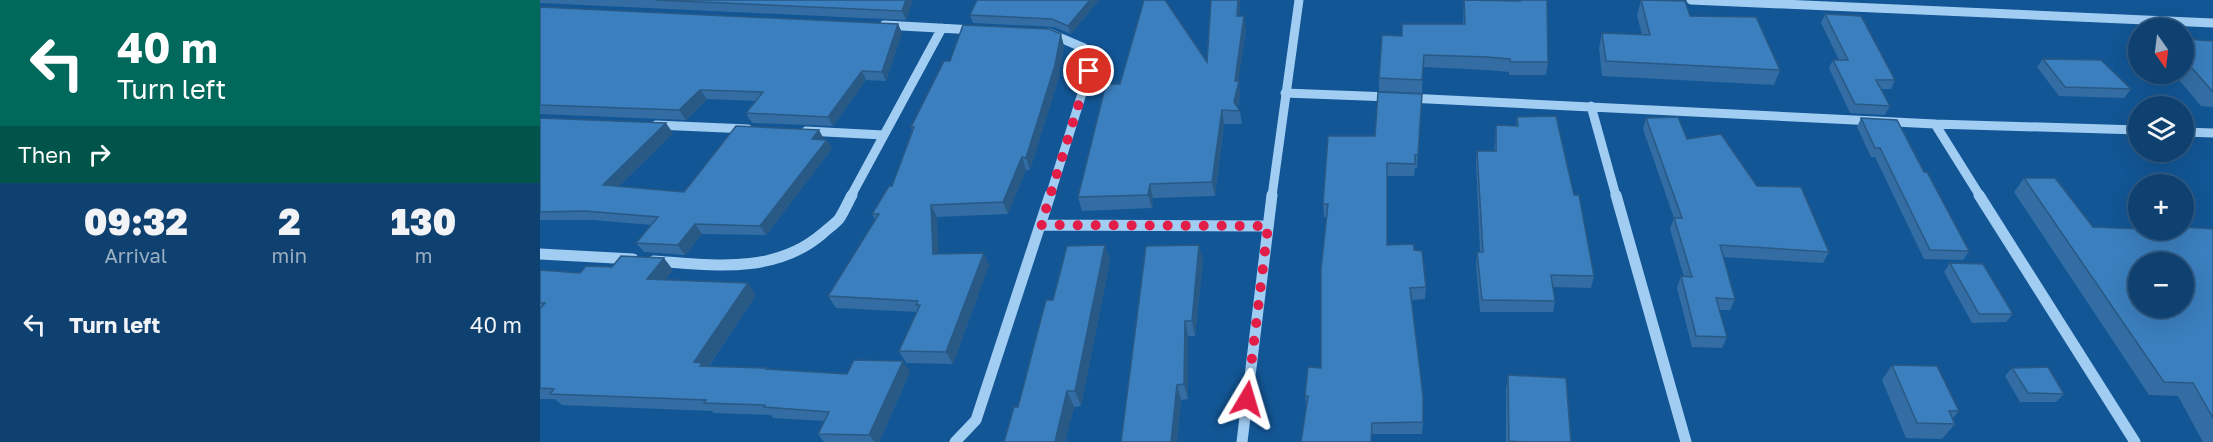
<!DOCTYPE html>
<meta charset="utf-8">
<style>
:root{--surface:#0e4070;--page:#174775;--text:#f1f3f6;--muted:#9bafc3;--line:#2e5983}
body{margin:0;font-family:"Golos Text",sans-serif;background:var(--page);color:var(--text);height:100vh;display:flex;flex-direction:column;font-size:22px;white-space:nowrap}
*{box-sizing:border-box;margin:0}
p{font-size:20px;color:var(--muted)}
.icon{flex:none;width:33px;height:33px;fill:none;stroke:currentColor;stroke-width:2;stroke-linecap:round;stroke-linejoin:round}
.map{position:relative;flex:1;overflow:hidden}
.sheet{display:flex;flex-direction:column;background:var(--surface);width:540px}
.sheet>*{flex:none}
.hud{background:#00695c;color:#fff;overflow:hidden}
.needle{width:39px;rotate:166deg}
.buttons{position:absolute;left:1588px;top:18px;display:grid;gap:12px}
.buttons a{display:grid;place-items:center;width:66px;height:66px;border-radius:50%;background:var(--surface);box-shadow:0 6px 24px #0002,0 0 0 2px var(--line);font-size:30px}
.pin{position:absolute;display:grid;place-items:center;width:51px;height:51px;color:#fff;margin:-26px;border:3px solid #fff;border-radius:50%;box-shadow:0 2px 6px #0007}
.me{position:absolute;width:66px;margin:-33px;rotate:7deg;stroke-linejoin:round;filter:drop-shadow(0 0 4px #0008)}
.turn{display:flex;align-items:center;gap:21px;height:126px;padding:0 18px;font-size:27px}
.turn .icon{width:78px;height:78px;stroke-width:2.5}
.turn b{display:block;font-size:42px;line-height:51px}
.then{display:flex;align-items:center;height:57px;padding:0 18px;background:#0003;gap:12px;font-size:22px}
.eta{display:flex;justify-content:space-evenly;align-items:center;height:102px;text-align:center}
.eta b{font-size:36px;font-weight:800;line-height:42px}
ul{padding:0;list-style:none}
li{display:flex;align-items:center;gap:18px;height:78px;padding:0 18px}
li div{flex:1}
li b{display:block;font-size:22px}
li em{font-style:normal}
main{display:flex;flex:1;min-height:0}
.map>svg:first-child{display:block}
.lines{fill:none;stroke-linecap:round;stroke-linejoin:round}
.minor-far1{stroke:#a2cdf3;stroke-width:9}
.minor{stroke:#a2cdf3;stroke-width:11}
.wall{fill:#336da3}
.shaded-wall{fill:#295985}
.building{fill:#3b7fbe;stroke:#295985;stroke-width:1.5;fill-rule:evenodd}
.route{stroke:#e11d48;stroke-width:10;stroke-dasharray:0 18}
</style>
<main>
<section class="sheet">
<div class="hud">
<div class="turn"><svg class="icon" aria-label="left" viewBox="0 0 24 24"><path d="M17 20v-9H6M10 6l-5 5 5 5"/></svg><div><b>40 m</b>Turn left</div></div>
<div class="then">Then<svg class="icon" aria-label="right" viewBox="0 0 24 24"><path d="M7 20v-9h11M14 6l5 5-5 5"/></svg></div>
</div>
<div class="eta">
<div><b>09:32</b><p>Arrival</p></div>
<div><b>2</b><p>min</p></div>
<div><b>130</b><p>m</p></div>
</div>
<ul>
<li><svg class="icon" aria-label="left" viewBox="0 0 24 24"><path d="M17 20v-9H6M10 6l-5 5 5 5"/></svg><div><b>Turn left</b></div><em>40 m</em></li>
</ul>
</section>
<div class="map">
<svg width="1673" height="442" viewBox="0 0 1673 442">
<rect width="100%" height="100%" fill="#125695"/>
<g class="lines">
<path class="minor-far1" d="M1151,0L1673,23
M344,25L434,30
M509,33L544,48L549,71L510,196
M745,93L850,97
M868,98L1395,124L1599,130
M1051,106L1076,196
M1395,124L1440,196
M116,125L208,129
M266,131L343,135
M1644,132L1673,133
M311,196L402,28
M732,196L759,0"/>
<path class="minor" d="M1076,195L1146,442
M1439,195L1595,442
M501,225L728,226
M0,254L93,259
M114,261C171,265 234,275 282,234C287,229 294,225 299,219C304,212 308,202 312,195
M415,442L436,420L510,195
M702,442L732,195"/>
</g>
<path class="wall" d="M0,0H373L366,20L0,3Z
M559,0L531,34L514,27L433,23L430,15Z
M671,0H700L699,16L706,29L698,81L700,94L698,107L700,111L702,124H684L675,196L613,198L612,208L542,211L538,197L580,84L667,62Z
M924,0L979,1L980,0H1007L1008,62L1006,75H969V72L946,70L883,67L882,93L839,91V78L861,36L923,24Z
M1101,0L1150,16L1240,70L1234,85L1062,76L1059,48L1062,33L1102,35L1097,15Z
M0,7L358,24L362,33L346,81L326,80L293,126L212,123L206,113L216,101L167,99L146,120L0,114Z
M1285,14L1355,80L1351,89H1341L1350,106L1345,115L1310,113L1289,68L1293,60H1299L1281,23Z
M1644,39L1673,41V107L1661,106L1634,74H1644Z
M524,46L519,77L490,170H486L468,214L397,217L398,254L449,265L413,364L366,363L359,351L377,312L296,308L288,296L335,220L332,214L352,186L372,130L371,127L410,61Z
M1503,59L1591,89L1584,98L1519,96L1497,67Z
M882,94L877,168H875L874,176H847V245L874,250L886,287L885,299L872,300L883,422L882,434H832L766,406L765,396L781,368L787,217H784L783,204L835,136Z
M977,117L1034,195L1054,276L1051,288L1013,287L1015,301L1013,312H940L936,264L937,252H940L936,162L937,151H954L956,125L976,126Z
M0,118L133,133L79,186L144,192L284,139L287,140L292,149L226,235L162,234L145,255L104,252L96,243L111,225L53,220H0Z
M1106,118L1147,139L1217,186L1289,252L1283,263L1183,257L1195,299L1190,310H1179L1187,337L1182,348L1152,347L1137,288L1141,276L1144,277L1130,229L1134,218L1103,129Z
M1321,118L1384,172L1429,251L1423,260L1384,259L1335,157H1331L1317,127Z
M1484,178L1553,227L1617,230L1673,229V442H1663L1638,396L1609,395L1474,192Z
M565,245L570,261L541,406L534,407L525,442H464L478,407L513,300Z
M663,260L655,336H648V399L641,400L637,442H581Z
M1410,263L1473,314L1466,322L1432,323L1404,272Z
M0,270L40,273L133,270L125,280L216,295L169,366L227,368L229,370L307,374L370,372L339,442H284L278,434L284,421L233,418L231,415L174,413L172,411L22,405L15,399H0Z
M1352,365L1419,411L1412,419L1415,424L1402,439L1366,438L1342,380Z
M1472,368L1524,394L1516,402H1480L1465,376Z
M968,375L1031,442H966V390Z"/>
<path class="shaded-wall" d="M366,0H373L366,20L362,11Z
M550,0H559L531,34L528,26Z
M698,0H700L699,29L697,16Z
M704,16L706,29L698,84L699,81L700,94L697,111L694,102L695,81Z
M358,24L362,33L346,81L342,72Z
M521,34L524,46L519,77L490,170L486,158Z
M322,71L326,80L293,126L288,117Z
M160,90L167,99L146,120L139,110Z
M682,110L684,124L675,196L672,182Z
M126,123L133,133L71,194L63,185Z
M279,130L284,139L277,149L272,139Z
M287,140L292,149L226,235L220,226Z
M482,157L486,170L468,214L463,202Z
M610,184L613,198L612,208L608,195Z
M391,205L397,217L399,266L393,254Z
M155,224L162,234L145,255L138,245Z
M565,245L570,261L541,406L535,391Z
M659,245L663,260L655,336L652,321Z
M444,253L449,265L413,364L406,352Z
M124,258L133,270L117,290L107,279Z
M208,283L216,295L167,368L172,374L154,362Z
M645,321L648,336V399L644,384Z
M363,361L370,372L339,442H335L329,435Z
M637,385L641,400L637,442H631Z
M527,391L534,407L525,442H515Z"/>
<path class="building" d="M115,0H366L362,11Z
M437,0H550L528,26L512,19L430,15Z
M604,0H625L667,62L671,0H698L697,16H704L695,81H699L694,102L700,111L682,110L672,182L610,184L608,195L538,197L566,84H580Z
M924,0L980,1V0H1007L1008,62H970V59L947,57L884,55L882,80L839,78L842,35L862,36V24H925Z
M1101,0L1145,1L1150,16L1216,17L1240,70L1066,61L1062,33L1110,35Z
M0,7L358,24L342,72L322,71L288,117L206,113L223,92L160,90L139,110L0,105Z
M1285,14L1321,16L1355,80H1336L1350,106L1315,104L1293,60H1308Z
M423,25L509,29L521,34L515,65L486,158L482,157L463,202L391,205L393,254L444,253L406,352L359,351L380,305H376L378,301L288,296L339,214H332L349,186H352L374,127H371L404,61H410Z
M1644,39L1673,41V92L1644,59Z
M1503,59L1561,60L1591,89L1525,87Z
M838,92L882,94L878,155H875V164L847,163V245L874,244V250L882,251L886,287L870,288L883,396V422L832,423L831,442H761L768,396H765L768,367L781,368V269L788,204H783L788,136H835Z
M1016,116L1034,195H1039L1054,276L1011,275L1015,301L942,300L937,252H943L937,151H956V125L978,126L977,117Z
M1138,117L1147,139L1181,134L1217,186L1261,187L1289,252L1180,245L1195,299L1176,298L1187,337L1156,336L1141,276L1152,277L1134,218H1142L1106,118Z
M0,118L126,123L63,185L144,192L196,126L279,130L272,139L287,140L220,226L155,224L138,245L96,243L118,217L45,211L0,212Z
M1321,118L1357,120L1384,172H1387L1429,251L1390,250L1340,148H1335Z
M1484,178H1515L1553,227L1624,230H1644V227L1673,229V418L1653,383L1624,382ZM1599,262H1644V308H1599Z
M565,245L535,391H527L515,442H464L474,407H478L506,300H513L527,246Z
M659,245L652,321H645L644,384L637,385L631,442H581L606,246Z
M81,256L124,258L107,279L208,283L154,362L162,363L160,366L227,368L226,369L307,374L314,360L363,361L329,435L278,434L289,412L224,407L225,405L164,403L166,400L10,394L14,389L0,388V309L5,303H0V270L40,273L46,266L72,267Z
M1410,263L1443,264L1473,314H1439Z
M1352,365L1397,366L1419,411H1409L1415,424L1377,423Z
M1508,367L1524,394L1488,393L1472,368Z
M968,375L1026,378L1031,442H985L969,441Z"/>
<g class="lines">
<path class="route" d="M549,71L501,225L728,226L707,399"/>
</g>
</svg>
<div class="buttons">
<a><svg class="needle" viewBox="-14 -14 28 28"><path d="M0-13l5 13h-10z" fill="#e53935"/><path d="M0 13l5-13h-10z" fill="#9bafc3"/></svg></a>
<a><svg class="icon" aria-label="layers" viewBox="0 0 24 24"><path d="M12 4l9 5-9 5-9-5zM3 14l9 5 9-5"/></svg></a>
<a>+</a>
<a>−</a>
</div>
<div class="pin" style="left:549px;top:71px;background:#d93025"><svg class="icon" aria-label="arrive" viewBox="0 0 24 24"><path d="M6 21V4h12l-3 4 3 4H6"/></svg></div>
<svg class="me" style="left:707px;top:399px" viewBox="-20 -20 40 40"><path d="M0-17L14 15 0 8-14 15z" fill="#e11d48" stroke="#fff" stroke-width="4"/></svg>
</div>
</main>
